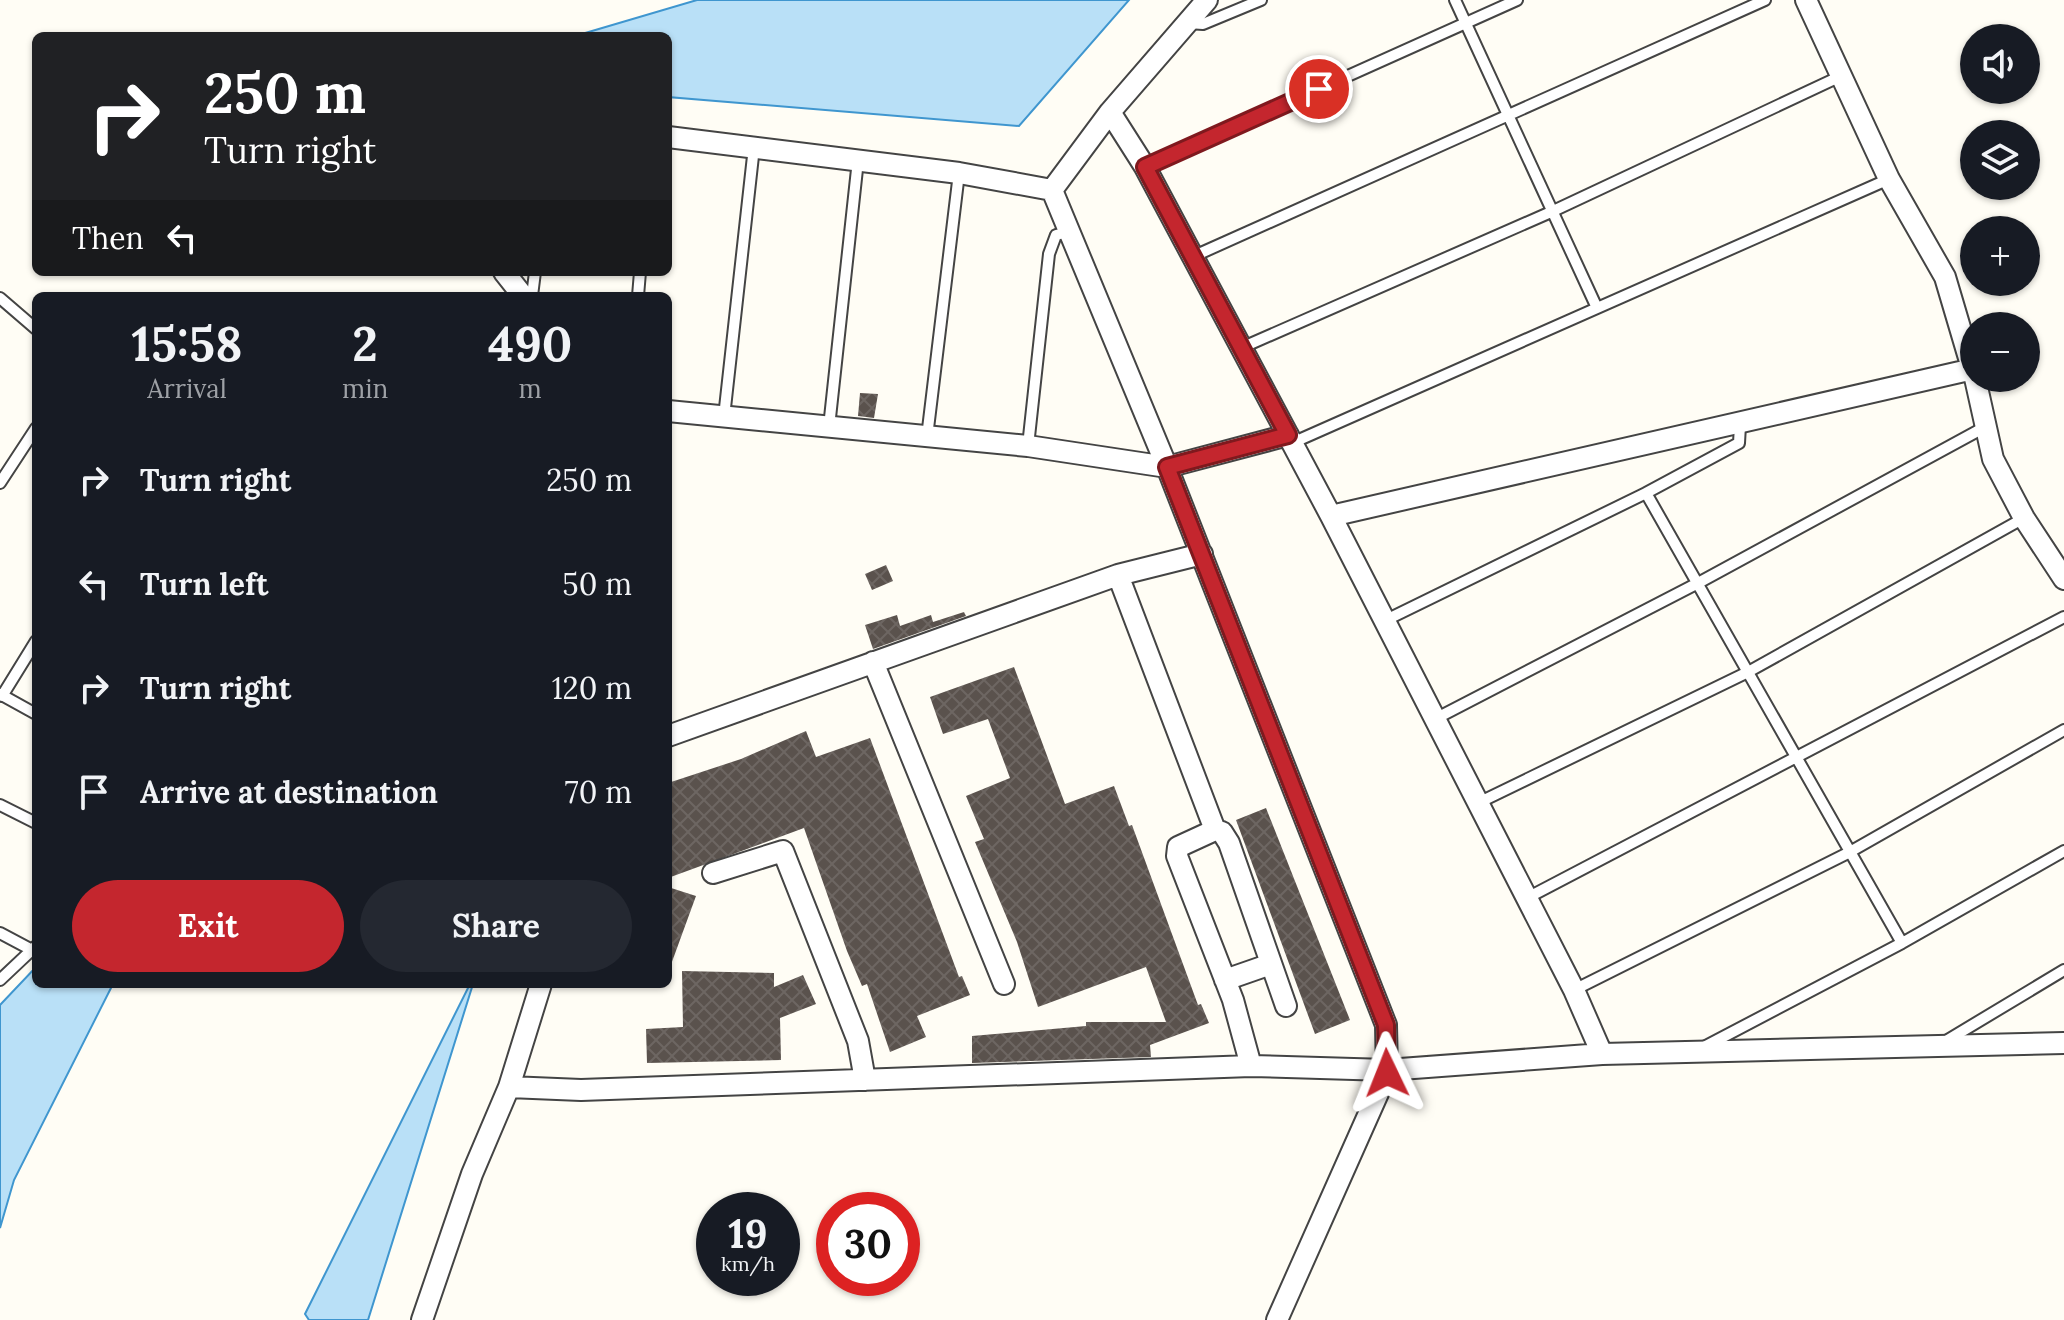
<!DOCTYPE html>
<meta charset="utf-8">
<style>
:root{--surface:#171b24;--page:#242831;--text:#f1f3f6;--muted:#9ea1a6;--accent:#c4262e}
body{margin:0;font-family:Lora,serif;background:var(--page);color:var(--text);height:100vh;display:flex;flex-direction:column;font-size:30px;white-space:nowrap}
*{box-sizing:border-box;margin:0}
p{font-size:26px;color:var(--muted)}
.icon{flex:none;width:44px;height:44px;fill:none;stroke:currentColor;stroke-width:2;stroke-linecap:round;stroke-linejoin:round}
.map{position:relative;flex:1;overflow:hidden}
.panel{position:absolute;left:32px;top:292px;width:640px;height:696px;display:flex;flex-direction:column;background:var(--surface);border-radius:12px;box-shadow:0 2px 6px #0004}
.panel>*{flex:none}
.guide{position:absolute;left:32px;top:32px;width:640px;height:244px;border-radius:12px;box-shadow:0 2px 6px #0004;background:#202124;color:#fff;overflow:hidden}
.tools{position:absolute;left:1960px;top:24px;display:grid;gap:16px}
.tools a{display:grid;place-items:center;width:80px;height:80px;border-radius:50%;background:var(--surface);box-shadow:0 2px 6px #0004;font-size:40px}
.speed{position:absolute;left:696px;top:1192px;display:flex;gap:16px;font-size:40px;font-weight:700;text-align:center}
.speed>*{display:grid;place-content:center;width:104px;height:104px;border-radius:50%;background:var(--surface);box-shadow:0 2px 6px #0004;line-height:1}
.speed small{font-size:20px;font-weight:400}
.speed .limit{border:12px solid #d22;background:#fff;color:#111}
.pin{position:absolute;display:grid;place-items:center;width:68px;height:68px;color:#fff;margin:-34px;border:4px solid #fff;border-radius:50%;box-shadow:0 2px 8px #0007}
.me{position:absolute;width:88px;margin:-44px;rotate:358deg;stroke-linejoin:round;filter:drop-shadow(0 0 6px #0008)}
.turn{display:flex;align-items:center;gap:28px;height:168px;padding:0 40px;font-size:36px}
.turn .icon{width:104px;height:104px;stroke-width:2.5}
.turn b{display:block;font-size:56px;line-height:68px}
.then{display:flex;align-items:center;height:76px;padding:0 40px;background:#0003;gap:16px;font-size:30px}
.eta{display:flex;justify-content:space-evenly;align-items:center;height:136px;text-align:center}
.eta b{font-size:48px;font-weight:700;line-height:56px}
.primary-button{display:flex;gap:16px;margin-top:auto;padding:16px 40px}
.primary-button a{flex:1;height:92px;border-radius:48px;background:var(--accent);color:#fff;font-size:32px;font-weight:700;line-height:92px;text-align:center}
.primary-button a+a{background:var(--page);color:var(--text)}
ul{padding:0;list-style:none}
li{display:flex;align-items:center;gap:24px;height:104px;padding:0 40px}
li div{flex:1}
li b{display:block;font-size:30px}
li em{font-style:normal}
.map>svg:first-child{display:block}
.water{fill:#b9e0f7;stroke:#3f96cf;stroke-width:2}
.building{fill:url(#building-cross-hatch)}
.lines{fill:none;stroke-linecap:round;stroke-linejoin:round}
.service-casing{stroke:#444;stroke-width:14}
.minor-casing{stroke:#444;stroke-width:24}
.service{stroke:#fff;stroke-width:10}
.minor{stroke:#fff;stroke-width:20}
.route-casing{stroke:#7f191e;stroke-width:20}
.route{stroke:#c4262e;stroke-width:14}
</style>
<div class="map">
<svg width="2064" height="1320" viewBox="0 0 2064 1320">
<defs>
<pattern id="building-cross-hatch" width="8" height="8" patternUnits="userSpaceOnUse" patternTransform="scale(2)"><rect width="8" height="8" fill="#5a524d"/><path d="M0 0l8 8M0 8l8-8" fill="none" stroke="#6d6662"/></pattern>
</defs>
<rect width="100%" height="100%" fill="#fffdf5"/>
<path class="water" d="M697,0H1129L1019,126L668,97V36H575Z
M36,967V984H113L14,1180L0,1228V1005Z
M470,984H473L368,1320H309L305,1314Z"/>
<path class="building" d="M860,393L878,394L874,418L858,416Z
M886,565L893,581L872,590L865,574Z
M964,612L966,616L873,649L865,625L897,615L900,626L931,615L933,622Z
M1014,667L1065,804L1114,786L1129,826L1132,825L1198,1005L1201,1004L1209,1023L1150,1045L1151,1057L972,1063V1036L1086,1026V1022H1166L1146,967L1038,1007L1017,942L975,842L984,839L966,796L1010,778L988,719L943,734L930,697Z
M806,731L816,757L870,738L959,977L962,976L970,995L917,1016L926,1037L890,1052L867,984L862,986L847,951L804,828L668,878V783L741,759Z
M1266,808L1350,1020L1315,1034L1236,820Z
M668,887L696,896L669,970H668Z
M682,971L774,973V987L803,975L816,1004L780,1018L781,1060L647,1063L646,1029L683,1027Z"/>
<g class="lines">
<g class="service-casing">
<path id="service" d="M1455,0L1597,308
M1188,23L1203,24L1261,0
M1145,167L1517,0
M1192,257L1765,0
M532,296L535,272
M638,296L640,272
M0,298L36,329
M1241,348L1551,212L1841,76
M724,417L754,147
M1740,425L1739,443L1646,493L1902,943
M829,427L858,160
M927,437L959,173
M1292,443L1889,179
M1028,446L1049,254L1056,235L1068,232
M0,483L36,428
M1384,621L1646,493
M0,694L36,714
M2,696L36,641
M1435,719L1700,582L1985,427
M1478,803L1748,672L2024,518
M0,805L36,823
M1527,898L2064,617
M0,933L32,950
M0,980L36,946
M1574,990L1848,853L2064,730
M1946,1041L2064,970
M1704,1047L1902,943L2064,851"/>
</g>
<g class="minor-casing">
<path id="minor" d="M1806,0L1889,179L1945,277L1974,375
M1110,112L1145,167L1331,516L1574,990L1602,1054
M668,137L959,173L1052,190
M1052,190L1167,467L1386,1025L1387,1073L1277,1320
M1052,190L1110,112L1207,0
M504,272L523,296
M1975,378L1993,459L2024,518L2064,579
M668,411L1028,446L1167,467L1288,435
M1331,516L1973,369
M1118,575L1215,830
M873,662L1004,984
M668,736L1118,575L1202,554
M713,873L783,851L858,1041L865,1080
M1225,980L1271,964
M1251,1066L1233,1000L1177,856L1178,847L1215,830L1222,832L1229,843L1286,1006
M509,1087L581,1090L1251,1066L1387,1070L1602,1054L2064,1043
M422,1320L472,1174L509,1087L541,984"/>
</g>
<use href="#service" class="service"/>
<use href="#minor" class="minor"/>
</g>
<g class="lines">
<g class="route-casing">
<path id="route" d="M1319,89L1145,167L1288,435L1167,467L1386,1025L1387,1073"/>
</g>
<use href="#route" class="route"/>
</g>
</svg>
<div class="tools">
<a><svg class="icon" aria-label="sound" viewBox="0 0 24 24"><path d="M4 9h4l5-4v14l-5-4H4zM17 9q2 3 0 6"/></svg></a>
<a><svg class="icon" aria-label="layers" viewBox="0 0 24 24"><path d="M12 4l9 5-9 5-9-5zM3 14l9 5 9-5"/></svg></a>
<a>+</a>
<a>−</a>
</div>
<div class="speed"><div>19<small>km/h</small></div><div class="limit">30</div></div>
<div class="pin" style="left:1319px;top:89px;background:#d93025"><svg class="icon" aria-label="arrive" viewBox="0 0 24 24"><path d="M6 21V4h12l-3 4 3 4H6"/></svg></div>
<svg class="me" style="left:1387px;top:1073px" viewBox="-20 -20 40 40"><path d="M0-17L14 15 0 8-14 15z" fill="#c4262e" stroke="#fff" stroke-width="4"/></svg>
<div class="guide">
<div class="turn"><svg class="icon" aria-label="right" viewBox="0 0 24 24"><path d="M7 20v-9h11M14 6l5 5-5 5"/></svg><div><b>250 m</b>Turn right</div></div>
<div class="then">Then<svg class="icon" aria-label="left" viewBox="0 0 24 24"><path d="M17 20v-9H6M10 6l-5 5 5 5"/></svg></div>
</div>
<section class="panel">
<div class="eta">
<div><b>15:58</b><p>Arrival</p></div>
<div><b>2</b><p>min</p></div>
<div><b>490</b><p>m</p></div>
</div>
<ul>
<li><svg class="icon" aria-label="right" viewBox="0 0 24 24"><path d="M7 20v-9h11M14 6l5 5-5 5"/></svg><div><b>Turn right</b></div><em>250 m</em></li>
<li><svg class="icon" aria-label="left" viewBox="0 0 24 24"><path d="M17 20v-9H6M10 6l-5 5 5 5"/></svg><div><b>Turn left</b></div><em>50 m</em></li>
<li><svg class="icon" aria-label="right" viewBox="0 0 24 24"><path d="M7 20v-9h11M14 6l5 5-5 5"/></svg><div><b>Turn right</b></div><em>120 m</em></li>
<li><svg class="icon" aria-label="arrive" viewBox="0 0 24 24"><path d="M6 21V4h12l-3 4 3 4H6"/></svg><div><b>Arrive at destination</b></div><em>70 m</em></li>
</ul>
<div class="primary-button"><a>Exit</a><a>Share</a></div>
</section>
</div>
